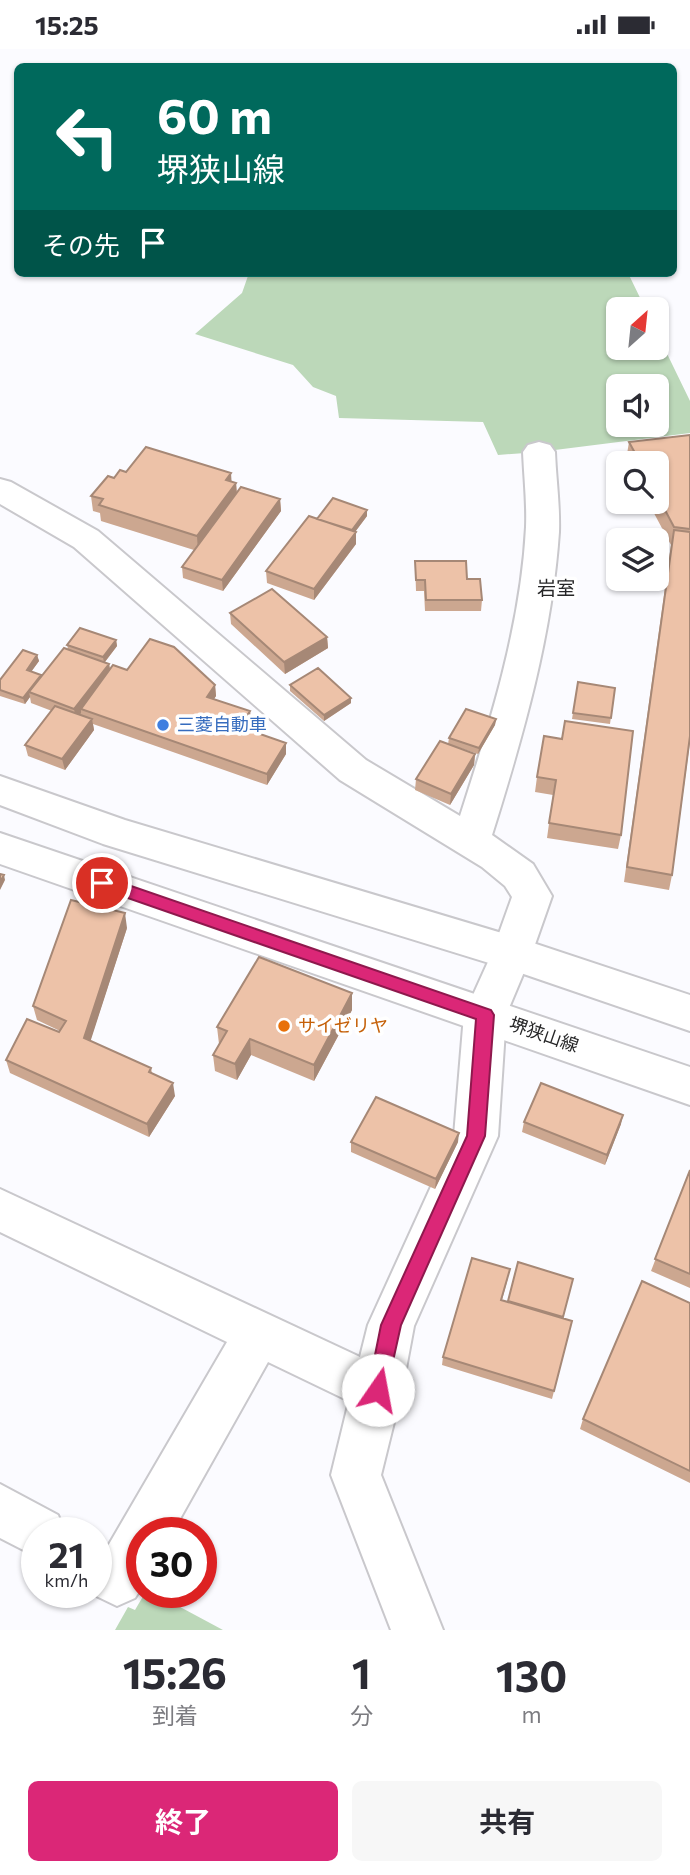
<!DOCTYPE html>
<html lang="ja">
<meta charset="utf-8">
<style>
:root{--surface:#fff;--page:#f7f7f7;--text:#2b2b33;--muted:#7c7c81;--accent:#db2777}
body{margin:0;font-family:Commissioner,"Noto Sans JP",sans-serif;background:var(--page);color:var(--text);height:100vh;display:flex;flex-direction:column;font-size:26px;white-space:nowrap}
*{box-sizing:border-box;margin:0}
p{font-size:23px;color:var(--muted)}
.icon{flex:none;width:38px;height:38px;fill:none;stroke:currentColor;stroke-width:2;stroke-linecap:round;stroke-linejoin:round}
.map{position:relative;height:1581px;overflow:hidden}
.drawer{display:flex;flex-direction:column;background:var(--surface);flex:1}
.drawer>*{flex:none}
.guide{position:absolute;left:14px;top:14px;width:663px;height:214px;border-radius:10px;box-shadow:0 2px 5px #0004;background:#00695c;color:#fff;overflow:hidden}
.needle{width:46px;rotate:27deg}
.tools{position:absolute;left:606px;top:248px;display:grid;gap:14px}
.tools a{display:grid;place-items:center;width:63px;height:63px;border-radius:10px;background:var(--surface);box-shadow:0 2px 5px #0004;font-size:35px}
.speed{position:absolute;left:21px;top:1468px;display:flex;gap:14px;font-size:35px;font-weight:700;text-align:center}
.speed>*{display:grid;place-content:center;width:91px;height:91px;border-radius:50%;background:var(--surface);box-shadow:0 2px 5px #0004;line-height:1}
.speed small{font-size:18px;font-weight:400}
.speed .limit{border:10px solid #d22;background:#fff;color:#111}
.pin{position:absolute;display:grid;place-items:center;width:60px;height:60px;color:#fff;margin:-30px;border:4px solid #fff;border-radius:50%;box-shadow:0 2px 7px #0007}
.me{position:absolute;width:77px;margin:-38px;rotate:12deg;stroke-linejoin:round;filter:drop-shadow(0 0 5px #0008)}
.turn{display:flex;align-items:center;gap:24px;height:147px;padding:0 28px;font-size:32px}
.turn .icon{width:91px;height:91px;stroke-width:2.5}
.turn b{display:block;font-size:49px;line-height:60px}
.then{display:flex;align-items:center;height:66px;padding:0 28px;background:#0003;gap:14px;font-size:26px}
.eta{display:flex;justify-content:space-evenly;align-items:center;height:119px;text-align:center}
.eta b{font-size:42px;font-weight:700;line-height:49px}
.cta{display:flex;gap:14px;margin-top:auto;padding:14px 28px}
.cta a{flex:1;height:80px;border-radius:10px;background:var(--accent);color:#fff;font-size:28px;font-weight:700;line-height:80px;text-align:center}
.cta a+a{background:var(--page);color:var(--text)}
.status{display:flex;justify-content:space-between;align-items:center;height:49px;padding:0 35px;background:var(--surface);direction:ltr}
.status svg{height:19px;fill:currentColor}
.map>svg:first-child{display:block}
.green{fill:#bcd8b9;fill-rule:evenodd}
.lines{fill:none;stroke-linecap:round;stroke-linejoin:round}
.minor-casing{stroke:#c9c8cc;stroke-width:4}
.major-casing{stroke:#c9c8cc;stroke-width:4}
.minor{fill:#fff;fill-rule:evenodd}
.major{fill:#fff;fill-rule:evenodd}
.wall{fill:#cca790}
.shaded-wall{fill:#a68876}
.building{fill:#edc2a8;stroke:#a68876;stroke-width:2}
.route{fill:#db2777;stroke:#8e194d;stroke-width:2}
.shop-dot{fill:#3f7fe0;stroke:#fff;stroke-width:2.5}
.food-dot{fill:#e8710a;stroke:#fff;stroke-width:2.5}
.labels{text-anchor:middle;stroke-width:7;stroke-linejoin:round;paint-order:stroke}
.shop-label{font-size:18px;fill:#366cbe;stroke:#fff;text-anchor:start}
.food-label{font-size:18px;fill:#c56008;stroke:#fff;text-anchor:start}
.street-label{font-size:18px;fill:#262627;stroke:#fff}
.neighbourhood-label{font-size:19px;fill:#262627;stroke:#fff}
</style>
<div class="status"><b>15:25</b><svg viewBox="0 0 49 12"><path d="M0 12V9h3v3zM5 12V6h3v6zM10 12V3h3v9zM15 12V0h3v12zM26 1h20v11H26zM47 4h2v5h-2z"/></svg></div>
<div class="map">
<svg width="690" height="1581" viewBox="0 0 690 1581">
<rect width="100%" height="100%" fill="#fbfbff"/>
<path class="green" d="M249,224H628L646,261H618V299H656V282L690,352V384L539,403L498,406L483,373L339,369L336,347L313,338L293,316L195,285L242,244ZM618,338H656V376H618Z
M145,1544H154L223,1581H115L128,1558L135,1561Z"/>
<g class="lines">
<g class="minor-casing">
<path id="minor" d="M539,393L550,396L555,403C556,430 560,456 559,483C552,587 523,687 492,786L533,815L552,847L532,904L506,966L498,1087L414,1277L402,1341L381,1426L443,1581H391L331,1426L349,1352L268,1313L172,1484H142V1538L135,1549L117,1557L90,1544H96V1492L108,1497L227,1293L0,1183V1140L360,1308L368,1276L454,1087L464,966L492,904L512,848L505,837L482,818L340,731L74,498L0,455V430L11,433L98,482L366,711L460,767C490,674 521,577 526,478C527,453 524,428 523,403L528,396Z
M0,1435L58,1466L65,1484H37V1508L0,1489Z"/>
</g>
<g class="major-casing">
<path id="major" d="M0,727L125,771L512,887L690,946V982L512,921L103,795L0,756Z
M0,784L690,1018V1056L0,815Z"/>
</g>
<use href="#minor" class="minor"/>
<use href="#major" class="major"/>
</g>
<path class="wall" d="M690,386V693L672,826L669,841L624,833L671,496L648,453H656V415H628L626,411L629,393Z
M126,423L232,433L236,434L237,444L280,450L281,462L223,542L183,529L182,518L194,501L101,472L100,464L93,462L91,447L114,429Z
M367,461V467L355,483L356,495L314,551L267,534L266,522L317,470Z
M415,512L467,530L482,551L481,562H425L424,542H416Z
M230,564L327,588L328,599L285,625L231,575Z
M116,591L117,597L105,613L109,615L110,620L127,621L215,636L216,647L214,650L250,662L251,673L246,680L286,694V705L267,736L93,675L94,681L65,721L28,707L25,696L52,662L31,654L30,648L25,655L0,647V631L37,606L39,612L31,623L41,628L68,600L67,596Z
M578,633L615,639L610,675L572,670Z
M290,636L351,654L324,672L290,642Z
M496,670L495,676L478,705L448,695L449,689Z
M562,690L621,786L618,800L547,789L553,746L535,743L537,728Z
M475,705L474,716L450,756L415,741L416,730Z
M127,879L90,992L151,1019L152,1024L175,1047L149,1088L10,1024L6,1011L59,983L60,982L37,971L33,957Z
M352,961L314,1032L251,1006L237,1031L215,1022L213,1006L219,995L217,978Z
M524,1073L621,1075L605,1116L522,1083Z
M351,1093H458L435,1140L351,1103Z
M690,1121V1239L651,1222Z
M508,1229L502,1251L572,1272L552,1350L442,1316L443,1308Z
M690,1254V1434L580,1380L583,1370Z"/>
<path class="shaded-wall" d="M231,424L232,439L236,434L237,450L198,503L197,487L226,431Z
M280,450L281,462L223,542L222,531Z
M367,461V467L352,487V481Z
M356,483V495L314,551V540Z
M327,588L328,599L285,625L284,613Z
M116,591L117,597L104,614L103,608Z
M37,606L39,612L28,627L27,621Z
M109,615L111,626L81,660V664L76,671L74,660Z
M41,626L42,632L29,643L30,648L25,655L23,649Z
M215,636L216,647L208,659L207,648Z
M351,649V654L324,672V666Z
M250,662L251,673L241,689L240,678Z
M92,670L94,681L65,721L62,710Z
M496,670L495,676L478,705L479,699Z
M286,694V705L267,736V725Z
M475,705L474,716L450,756L451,745Z
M4,826L5,831L0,841V833Z
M125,864L127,879L87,1003L84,989Z
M352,944V961L314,1032V1016Z
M250,990L251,1006L237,1031L235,1015Z
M173,1034L175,1047L149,1088L147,1075Z
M623,1066L621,1075L605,1116L607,1106Z
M459,1084L458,1093L435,1140L436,1130Z"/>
<path class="building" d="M690,386V480L674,478L656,444V415H641L629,393Z
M146,398L231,424L226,431L236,434L197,487L99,456L103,450L91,447L108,427L114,429L120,421L126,423Z
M241,438L280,450L222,531L182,518Z
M333,449L367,461L352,481L317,470Z
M309,467L356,483L314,540L266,522Z
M674,481L690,483V687L672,826L627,818Z
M415,512H466L467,530H480L482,551H426L425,531H416Z
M272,540L327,588L284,613L230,564Z
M80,579L116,591L103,608L67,596Z
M150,590L174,598L215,636L207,648L250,662L240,678L286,694L267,725L81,660L113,616L127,621Z
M64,599L109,615L74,660L29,643Z
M23,601L37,606L27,621L41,626L23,649L0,641V631Z
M318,619L351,649L324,666L290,636Z
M578,633L615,639L611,669L573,664Z
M55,657L92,670L62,710L25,696Z
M466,660L496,670L479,699L449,689Z
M565,672L633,682L621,786L549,774L556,731L537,728L544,687L562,690Z
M440,692L475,705L451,745L416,730Z
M0,825L4,826L0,833Z
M71,851L125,864L84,989L151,1019L149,1023L173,1034L147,1075L6,1011L27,970L59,983L66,972L33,957Z
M259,908L352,944L314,1016L250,990L235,1015L213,1006L227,982L217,978Z
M541,1034L623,1066L607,1106L524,1073Z
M376,1048L459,1084L436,1130L351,1093Z
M690,1121V1225L655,1210Z
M472,1209L510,1220L501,1251L572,1272L554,1342L443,1308Z
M518,1213L573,1230L563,1268L508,1252Z
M642,1232L690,1254V1422L583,1370Z"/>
<path class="route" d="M102,827L491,961L494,966L485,1087L401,1276L385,1348L378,1351L371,1348L368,1341L381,1276L467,1087L476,970L96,838L94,834L96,829Z"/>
<circle class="shop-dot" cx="163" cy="676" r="7"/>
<circle class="food-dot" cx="284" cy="977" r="7"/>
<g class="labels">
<g class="shop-label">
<text x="177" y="682">三菱自動車</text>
</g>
<g class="food-label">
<text x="298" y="983">サイゼリヤ</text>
</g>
<g class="street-label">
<text transform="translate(544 986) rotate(19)" y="6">堺狭山線</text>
</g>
<g class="neighbourhood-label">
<text x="556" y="546">岩室</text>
</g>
</g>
</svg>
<div class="tools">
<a><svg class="needle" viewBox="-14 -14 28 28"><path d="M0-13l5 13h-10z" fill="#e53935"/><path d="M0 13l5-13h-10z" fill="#7c7c81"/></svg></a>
<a><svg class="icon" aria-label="sound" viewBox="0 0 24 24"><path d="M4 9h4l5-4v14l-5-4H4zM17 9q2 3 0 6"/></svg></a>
<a><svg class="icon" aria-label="search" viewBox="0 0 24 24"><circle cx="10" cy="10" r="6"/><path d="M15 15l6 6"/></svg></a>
<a><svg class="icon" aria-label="layers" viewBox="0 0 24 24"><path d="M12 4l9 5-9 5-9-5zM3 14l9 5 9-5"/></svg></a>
</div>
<div class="speed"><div>21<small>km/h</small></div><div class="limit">30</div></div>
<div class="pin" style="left:102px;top:834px;background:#d93025"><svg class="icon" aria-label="arrive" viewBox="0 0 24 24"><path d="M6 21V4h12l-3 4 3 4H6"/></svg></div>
<svg class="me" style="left:378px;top:1341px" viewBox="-20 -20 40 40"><circle r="19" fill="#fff"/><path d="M0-13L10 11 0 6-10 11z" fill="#db2777"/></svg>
<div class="guide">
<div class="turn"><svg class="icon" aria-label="left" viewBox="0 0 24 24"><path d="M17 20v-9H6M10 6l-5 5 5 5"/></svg><div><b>60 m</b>堺狭山線</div></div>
<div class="then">その先<svg class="icon" aria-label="arrive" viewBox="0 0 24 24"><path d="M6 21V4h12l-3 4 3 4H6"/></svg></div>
</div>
</div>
<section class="drawer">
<div class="eta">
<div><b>15:26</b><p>到着</p></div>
<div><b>1</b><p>分</p></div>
<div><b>130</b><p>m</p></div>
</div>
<div class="cta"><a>終了</a><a>共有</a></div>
</section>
